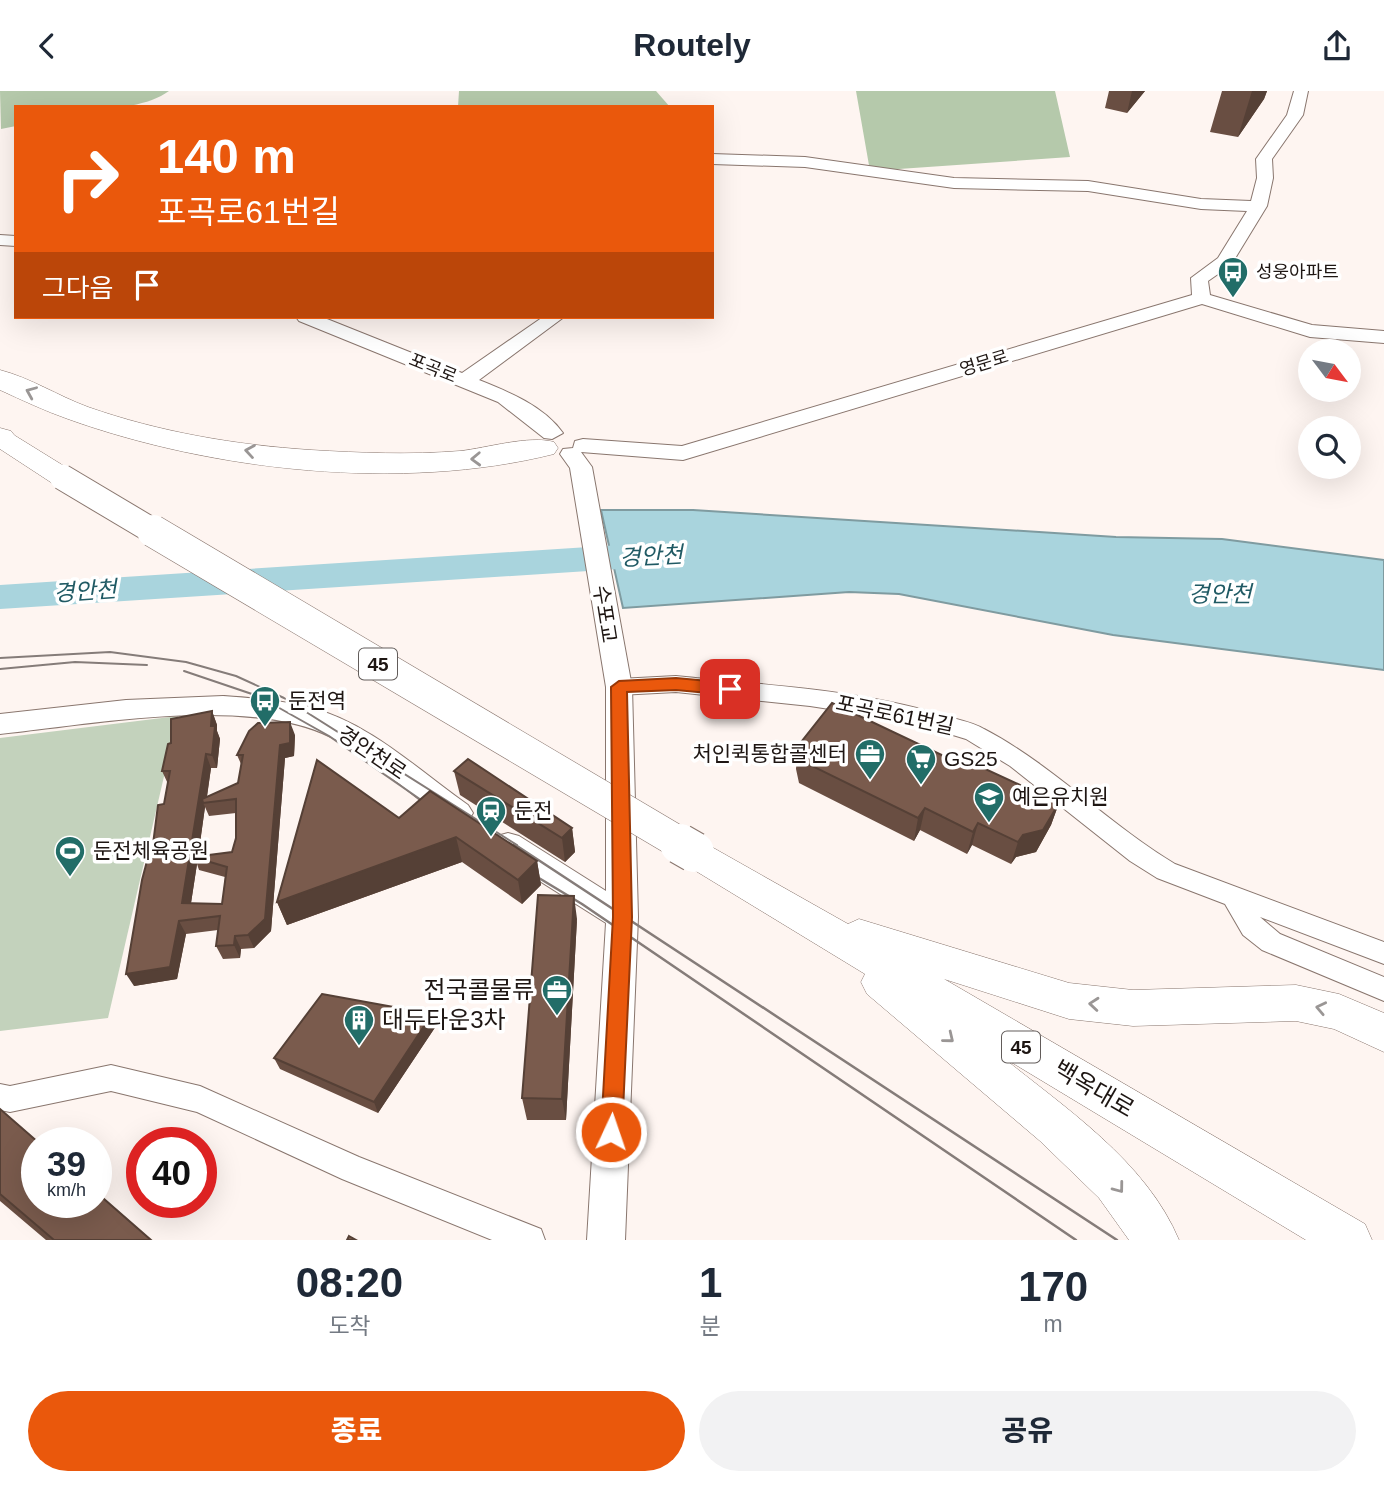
<!DOCTYPE html>
<html lang="ko">
<meta charset="utf-8">
<style>
:root{--surface:#fff;--page:#f2f2f3;--text:#1f2937;--muted:#747a83;--accent:#ea580c}
body{margin:0;font-family:Arial,"Noto Sans KR",sans-serif;background:var(--page);color:var(--text);height:100vh;display:flex;flex-direction:column;font-size:26px;white-space:nowrap}
*{box-sizing:border-box;margin:0}
p{font-size:23px;color:var(--muted)}
.icon{flex:none;width:38px;height:38px;fill:none;stroke:currentColor;stroke-width:2;stroke-linecap:round;stroke-linejoin:round}
.map{position:relative;height:1149px;overflow:hidden}
.panel{display:flex;flex-direction:column;background:var(--surface);flex:1}
.panel>*{flex:none}
.top-card{position:absolute;left:14px;top:14px;width:700px;height:214px;border-radius:0px;box-shadow:0 7px 28px #0002;background:#ea580c;color:#fff;overflow:hidden}
.needle{width:46px;rotate:122deg}
.tools{position:absolute;left:1298px;top:248px;display:grid;gap:14px}
.tools a{display:grid;place-items:center;width:63px;height:63px;border-radius:50%;background:var(--surface);box-shadow:0 7px 28px #0002;font-size:35px}
.speed{position:absolute;left:21px;top:1036px;display:flex;gap:14px;font-size:35px;font-weight:700;text-align:center}
.speed>*{display:grid;place-content:center;width:91px;height:91px;border-radius:50%;background:var(--surface);box-shadow:0 7px 28px #0002;line-height:1}
.speed small{font-size:18px;font-weight:400}
.speed .limit{border:10px solid #d22;background:#fff;color:#111}
.pin{position:absolute;display:grid;place-items:center;width:60px;height:60px;color:#fff;margin:-30px;border-radius:14px;box-shadow:0 4px 10px #0006}
.me{position:absolute;width:77px;margin:-38px;rotate:3deg;stroke-linejoin:round;filter:drop-shadow(0 0 5px #0008)}
.turn{display:flex;align-items:center;gap:24px;height:147px;padding:0 28px;font-size:32px}
.turn .icon{width:91px;height:91px;stroke-width:2.5}
.turn b{display:block;font-size:49px;line-height:60px}
.then{display:flex;align-items:center;height:66px;padding:0 28px;background:#0003;gap:14px;font-size:26px}
.eta{display:flex;justify-content:space-evenly;align-items:center;height:119px;text-align:center}
.eta b{font-size:42px;font-weight:800;line-height:49px}
.cta{display:flex;gap:14px;margin-top:auto;padding:14px 28px}
.cta a{flex:1;height:80px;border-radius:42px;background:var(--accent);color:#fff;font-size:28px;font-weight:800;line-height:80px;text-align:center}
.cta a+a{background:var(--page);color:var(--text)}
header{display:flex;justify-content:space-between;align-items:center;height:91px;padding:0 28px;background:var(--surface);font-size:32px;font-weight:800}
.map>svg:first-child{display:block}
.green{fill:#c3d2bc}
.forest{fill:#b5c9ab}
.water{fill:#a9d4dd;stroke:#7f9ba0;stroke-width:2}
.lines{fill:none;stroke-linecap:round;stroke-linejoin:round}
.river{fill:#a9d4dd;fill-rule:evenodd}
.minor-casing{stroke:#89766e;stroke-width:2}
.tertiary-casing{stroke:#89766e;stroke-width:2}
.primary-casing{stroke:#89766e;stroke-width:1}
.motorway-casing{stroke:#89766e;stroke-width:1}
.minor{fill:#fff;fill-rule:evenodd}
.tertiary{fill:#fff;fill-rule:evenodd}
.primary{fill:#fff;fill-rule:evenodd}
.motorway{fill:#fff;fill-rule:evenodd}
.tram-far1{stroke:#857c79;stroke-width:2}
.tram{stroke:#857c79;stroke-width:2.5}
.primary-bridge-far2-casing{stroke:#89766e;stroke-width:27;stroke-linecap:butt}
.primary-bridge-far1-casing{stroke:#89766e;stroke-width:33;stroke-linecap:butt}
.primary-bridge-casing{stroke:#89766e;stroke-width:42;stroke-linecap:butt}
.primary-bridge-far2{stroke:#fff;stroke-width:25}
.primary-bridge-far1{stroke:#fff;stroke-width:32}
.primary-bridge{stroke:#fff;stroke-width:40}
.wall{fill:#694e42;fill-rule:evenodd}
.shaded-wall{fill:#554036}
.building{fill:#7a5b4d;stroke:#554036;stroke-width:2}
.oneway{stroke:#9a9695}
.route{fill:#ea580c;stroke:#983908;stroke-width:2}
.labels{text-anchor:middle;stroke-width:7;stroke-linejoin:round;paint-order:stroke}
.far-poi-label{font-size:18px;fill:#1e1613;stroke:#fff;text-anchor:start}
.far-street-label{font-size:18px;fill:#1e1613;stroke:#fff}
.shield{fill:#fff;stroke:#625c5a;stroke-width:2}
.shield-label{font-size:19px;font-weight:bold;fill:#1e1613}
.street-label{font-size:21px;fill:#1e1613;stroke:#fff}
.poi-label{font-size:21px;fill:#1e1613;stroke:#fff;text-anchor:start}
.water-label{font-size:23px;font-style:italic;fill:#205a64;stroke:#fff}
.near-poi-label{font-size:24px;fill:#1e1613;stroke:#fff;text-anchor:end}
.near-street-label{font-size:24px;fill:#1e1613;stroke:#fff}
</style>
<header><svg class="icon" aria-label="back" viewBox="0 0 24 24"><path d="M15 5l-7 7 7 7"/></svg>Routely<svg class="icon" aria-label="share" viewBox="0 0 24 24"><path d="M12 15V3M7 8l5-5 5 5M5 13v7h14v-7"/></svg></header>
<div class="map">
<svg width="1384" height="1149" viewBox="0 0 1384 1149">
<rect width="100%" height="100%" fill="#fef5f1"/>
<path class="green" d="M178,625L108,927L0,940V647Z"/>
<path class="forest" d="M0,0H169C134,26 58,16 16,16V35L1,38Z
M459,0H656L670,16H458Z
M856,0H1055L1070,66L870,80Z"/>
<path class="water" d="M601,419H693L1116,446L1222,448L1384,469V579L1113,544L899,503L849,501L623,517Z"/>
<g class="lines">
<path class="river" d="M665,451L677,455L683,463L677,471L665,475L0,518V494Z"/>
<g class="minor-casing">
<path id="minor" d="M676,585C763,594 854,598 939,623C953,628 971,630 984,638C1053,674 1108,733 1175,773L1384,851V873L1260,826L1280,843L1384,886V910L1262,859L1243,844L1225,813L1157,787L1130,770L1010,675L966,648L907,630L810,615L676,601L619,604L611,602L608,596L611,590L619,588Z
M111,974L200,995L359,1066L541,1138L545,1149H492L342,1088L197,1021L111,1000L10,1021L0,1019V993L10,995Z"/>
</g>
<g class="tertiary-casing">
<path id="tertiary" d="M1294,0H1308L1303,24L1272,68L1273,87L1267,115L1231,174L1208,190L1210,204L1312,234L1384,240V252L1310,246L1202,213L683,369L581,361L592,376L632,596L638,826L625,1149H587L606,832L497,763L493,754L497,745L508,742L519,745L606,800V596L570,377L560,363L563,358L573,357L575,350L583,348L682,355L1192,204L1191,187L1218,167L1247,120L1201,118L1088,100L954,97L805,76L712,73V63L805,66L954,87L1088,90L1201,108L1251,110L1257,87L1256,68L1287,24Z
M0,144L16,145V155L0,154Z
M296,226H322L462,282L543,226H564L479,289C509,301 544,315 563,342L552,348L544,347L498,311L299,230Z
M223,605C251,607 280,609 308,616C369,631 418,679 468,714L473,722L468,730L458,734L448,730C410,703 373,668 331,646C247,604 92,633 0,643V623L126,609Z"/>
</g>
<g class="primary-casing">
<path id="primary" d="M0,339L9,341L72,380L75,386L72,392H52L0,358Z
M694,746L848,833L859,828L1069,892L1133,899L1296,894L1339,903L1384,922V961L1334,938L1296,930L1133,935L1069,928L944,888L1365,1133L1372,1149H1306L1001,965C1065,1017 1146,1070 1179,1149H1129L1099,1107L1040,1050L867,903L861,891L865,883L681,771L676,761L681,751Z"/>
</g>
<g class="motorway-casing">
<path id="motorway" d="M0,279C31,287 58,305 88,316C159,341 236,354 311,359C361,362 410,364 460,360C487,357 529,344 554,351L558,357L554,363C403,401 213,380 68,328C45,320 22,309 0,299Z
M0,337L11,340L18,349L14,355L0,357Z"/>
</g>
<use href="#minor" class="minor"/>
<use href="#tertiary" class="tertiary"/>
<use href="#primary" class="primary"/>
<use href="#motorway" class="motorway"/>
<path class="tram-far1" d="M0,567L110,561L186,571L236,585L284,607L517,754
M0,578L75,571L147,574
M184,580L258,605L329,645L437,720"/>
<path class="tram" d="M514,753L1117,1149
M524,778L582,813L1076,1149"/>
<g class="primary-bridge-far2-casing">
<path id="primary-bridge-far2" d="M62,386L156,442"/>
</g>
<g class="primary-bridge-far1-casing">
<path id="primary-bridge-far1" d="M153,440L683,754"/>
</g>
<g class="primary-bridge-casing">
<path id="primary-bridge" d="M680,753L694,761"/>
</g>
<use href="#primary-bridge-far2" class="primary-bridge-far2"/>
<use href="#primary-bridge-far1" class="primary-bridge-far1"/>
<use href="#primary-bridge" class="primary-bridge"/>
</g>
<path class="wall" d="M1109,0H1145L1127,22L1105,17Z
M1222,0H1267L1264,8L1238,46L1210,41Z
M212,620L217,634V640L220,648L217,677H211L207,706L238,692L241,673L237,664L295,644L294,665L285,667L271,840L254,857L241,858L240,867L223,868L216,855L218,839L186,843L177,888L134,895L151,769L164,713L168,693L162,680L171,652ZM205,716L209,725L236,722V747L232,761L198,765ZM197,773L199,779L225,786L222,813L191,812Z
M798,655L965,675L1059,712L1051,734L1036,761L1016,766L1011,773L972,754L967,763L920,739L914,750L799,692L796,678Z
M454,680L572,737L575,761L565,771L460,704Z
M399,727L537,770L541,794L522,813L462,771L287,834L277,811Z
M577,828L566,1029H527L522,1007Z
M436,935L378,1022L280,978L274,967Z
M0,1018L151,1149H46L0,1110Z"/>
<path class="shaded-wall" d="M1132,0H1145L1127,22Z
M1252,0H1267L1264,8L1238,46Z
M212,620L217,634V640L220,648L217,677L212,664Z
M290,631L295,644L294,665L285,667L271,840L254,857L248,844L280,654Z
M206,663L211,677L206,711L203,712L205,716L198,767L193,766L197,773L189,825L182,812Z
M1059,712L1051,734L1036,761L1016,766L1011,773L1018,751L1023,744Z
M925,717L920,739L914,750L918,727Z
M978,732L972,754L967,763L973,741Z
M572,737L575,761L565,771L562,747Z
M456,746L462,771L287,834L277,811Z
M537,770L541,794L522,813L518,789Z
M574,805L577,828L566,1029L562,1008Z
M179,830L186,843L177,888L134,895L126,883Z
M235,845L241,858L240,867L234,854Z
M432,923L436,935L378,1022L374,1011Z"/>
<path class="building" d="M832,612L965,675L968,670L1059,712L1043,739L1023,744L1018,751L978,732L973,741L925,717L918,727L802,670L798,655Z
M212,620L211,635H215L212,664L206,663L182,812L222,813L227,776L193,766L232,761L236,747V708L203,712L202,708L238,692L243,664H237L249,640L258,632L290,631V652L280,654L265,828L248,844L235,845L234,854L216,855L220,825L179,830L170,876L126,883L142,789L147,770L151,769L158,714L164,713L170,680H162L168,653L171,652V628Z
M468,668L572,737L562,747L454,680Z
M317,669L399,727L430,700L537,770L518,789L456,746L277,811Z
M538,804L574,805L562,1008L522,1007Z
M322,903L432,923L374,1011L274,967Z
M0,1018L39,1052H37V1111H96V1101L151,1149H54L0,1103Z
M349,1145L356,1149H347Z"/>
<defs><path id="oneway-chevron" d="M-2-3.5L2.5 0L-2 3.5" fill="none" stroke-width="1.6" stroke-linecap="round" stroke-linejoin="round" transform="scale(1.75)"/></defs>
<g class="oneway">
<use href="#oneway-chevron" transform="translate(31 301) rotate(-157)"/>
<use href="#oneway-chevron" transform="translate(250 360) rotate(-171)"/>
<use href="#oneway-chevron" transform="translate(476 368) rotate(178)"/>
<use href="#oneway-chevron" transform="translate(1094 913) rotate(-175)"/>
<use href="#oneway-chevron" transform="translate(1321 917) rotate(-168)"/>
<use href="#oneway-chevron" transform="translate(949 947) rotate(39)"/>
<use href="#oneway-chevron" transform="translate(1119 1097) rotate(53)"/>
</g>
<path class="route" d="M676,587L730,592L738,598L730,604L676,599L627,601L632,826L622,1041L619,1049L611,1052L604,1049L601,1041L613,826L611,596L619,590Z"/>
<defs>
<g id="bus-pin" transform="scale(1.575)"><path d="M0 17L-7.5 6A9.5 9.5 0 1 1 7.5 6Z" fill="#226d68" stroke="#fff"/><path d="M-5-6H5V4H4V6H2V4H-2V6H-4V4H-5ZM-3.5-4V0h7V-4ZM-3.5 1.2v1.5H-2V1.2ZM2 1.2v1.5H3.5V1.2Z" fill="#fff"/></g>
<g id="office-pin" transform="scale(1.575)"><path d="M0 17L-7.5 6A9.5 9.5 0 1 1 7.5 6Z" fill="#226d68" stroke="#fff"/><path d="M-6-3h4V-5.5h4V-3h4V5H-6ZM-1-4.5V-3h2v-1.5ZM-6 0V1H6V0Z" fill="#fff"/></g>
<g id="supermarket-pin" transform="scale(1.575)"><path d="M0 17L-7.5 6A9.5 9.5 0 1 1 7.5 6Z" fill="#226d68" stroke="#fff"/><path d="M-6-5.5h2.5l.6 2H6L4.5 2H-2.5L-4.4-4H-6ZM-1.5 3.2a1.3 1.3 0 1 0 .1 0ZM3 3.2a1.3 1.3 0 1 0 .1 0Z" fill="#fff"/></g>
<g id="school-pin" transform="scale(1.575)"><path d="M0 17L-7.5 6A9.5 9.5 0 1 1 7.5 6Z" fill="#226d68" stroke="#fff"/><path d="M0-5L7-2L0 1L-7-2ZM-4 1L0 2.5L4 1V4Q0 6-4 4Z" fill="#fff"/></g>
<g id="station-pin" transform="scale(1.575)"><path d="M0 17L-7.5 6A9.5 9.5 0 1 1 7.5 6Z" fill="#226d68" stroke="#fff"/><path d="M-3-6H3Q5-6 5-4V2Q5 4 3 4L4.5 6H3L1.5 4h-3L-3 6H-4.5L-3 4Q-5 4-5 2V-4Q-5-6-3-6ZM-3.5-4v3h7v-3ZM-3.5 1v1.5H-2V1ZM2 1v1.5H3.5V1Z" fill="#fff"/></g>
<g id="stadium-pin" transform="scale(1.575)"><path d="M0 17L-7.5 6A9.5 9.5 0 1 1 7.5 6Z" fill="#226d68" stroke="#fff"/><path d="M0-5a6.5 5 0 1 0 0 10a6.5 5 0 1 0 0-10ZM-3.5-1.8h7v3.6h-7Z" fill="#fff"/></g>
<g id="building-pin" transform="scale(1.575)"><path d="M0 17L-7.5 6A9.5 9.5 0 1 1 7.5 6Z" fill="#226d68" stroke="#fff"/><path d="M-4-6H4V6H1V3H-1V6H-4ZM-2.5-4.3h1.7v1.8h-1.7ZM.8-4.3h1.7v1.8H.8ZM-2.5-1h1.7V.8h-1.7ZM.8-1h1.7V.8H.8Z" fill="#fff"/></g>
</defs>
<g fill-rule="evenodd">
<use href="#bus-pin" x="1233" y="181"/>
<use href="#bus-pin" x="265" y="610"/>
<use href="#office-pin" x="870" y="663"/>
<use href="#supermarket-pin" x="921" y="668"/>
<use href="#school-pin" x="989" y="706"/>
<use href="#station-pin" x="491" y="720"/>
<use href="#stadium-pin" x="70" y="760"/>
<use href="#office-pin" x="557" y="899"/>
<use href="#building-pin" x="359" y="929"/>
</g>
<g class="labels">
<g class="far-poi-label">
<text x="1256" y="187">성웅아파트</text>
</g>
<g class="far-street-label">
<text transform="translate(984 272) rotate(-17)" y="6">영문로</text>
<text transform="translate(433 277) rotate(22)" y="6">포곡로</text>
</g>
<g class="shield">
<rect x="359" y="557.5" width="38" height="31" rx="5"/>
<rect x="1002" y="940.5" width="38" height="31" rx="5"/>
</g>
<g class="shield-label">
<text x="378" y="580">45</text>
<text x="1021" y="963">45</text>
</g>
<g class="street-label">
<text transform="translate(605 523) rotate(81)" y="7">수포교</text>
<text transform="translate(895 624) rotate(12)" y="7">포곡로61번길</text>
<text transform="translate(372 662) rotate(34)" y="7">경안천로</text>
</g>
<g class="poi-label">
<text x="288" y="617">둔전역</text>
<text x="847" y="670" text-anchor="end">처인퀵통합콜센터</text>
<text x="944" y="675">GS25</text>
<text x="1012" y="713">예은유치원</text>
<text x="514" y="727">둔전</text>
<text x="93" y="767">둔전체육공원</text>
</g>
<g class="water-label">
<text transform="translate(651 465) rotate(-3)" y="8">경안천</text>
<text transform="translate(85 500) rotate(-4)" y="8">경안천</text>
<text x="1220" y="511">경안천</text>
</g>
<g class="near-poi-label">
<text x="534" y="907">전국콜물류</text>
<text x="382" y="937" text-anchor="start">대두타운3차</text>
</g>
<g class="near-street-label">
<text transform="translate(1094 998) rotate(30)" y="8">백옥대로</text>
</g>
</g>
</svg>
<div class="tools">
<a><svg class="needle" viewBox="-14 -14 28 28"><path d="M0-13l5 13h-10z" fill="#e53935"/><path d="M0 13l5-13h-10z" fill="#747a83"/></svg></a>
<a><svg class="icon" aria-label="search" viewBox="0 0 24 24"><circle cx="10" cy="10" r="6"/><path d="M15 15l6 6"/></svg></a>
</div>
<div class="speed"><div>39<small>km/h</small></div><div class="limit">40</div></div>
<div class="pin" style="left:730px;top:598px;background:#d93025"><svg class="icon" aria-label="arrive" viewBox="0 0 24 24"><path d="M6 21V4h12l-3 4 3 4H6"/></svg></div>
<svg class="me" style="left:611px;top:1041px" viewBox="-20 -20 40 40"><circle r="17" fill="#ea580c" stroke="#fff" stroke-width="3"/><path d="M0-11L8 9 0 5-8 9z" fill="#fff"/></svg>
<div class="top-card">
<div class="turn"><svg class="icon" aria-label="right" viewBox="0 0 24 24"><path d="M7 20v-9h11M14 6l5 5-5 5"/></svg><div><b>140 m</b>포곡로61번길</div></div>
<div class="then">그다음<svg class="icon" aria-label="arrive" viewBox="0 0 24 24"><path d="M6 21V4h12l-3 4 3 4H6"/></svg></div>
</div>
</div>
<section class="panel">
<div class="eta">
<div><b>08:20</b><p>도착</p></div>
<div><b>1</b><p>분</p></div>
<div><b>170</b><p>m</p></div>
</div>
<div class="cta"><a>종료</a><a>공유</a></div>
</section>
